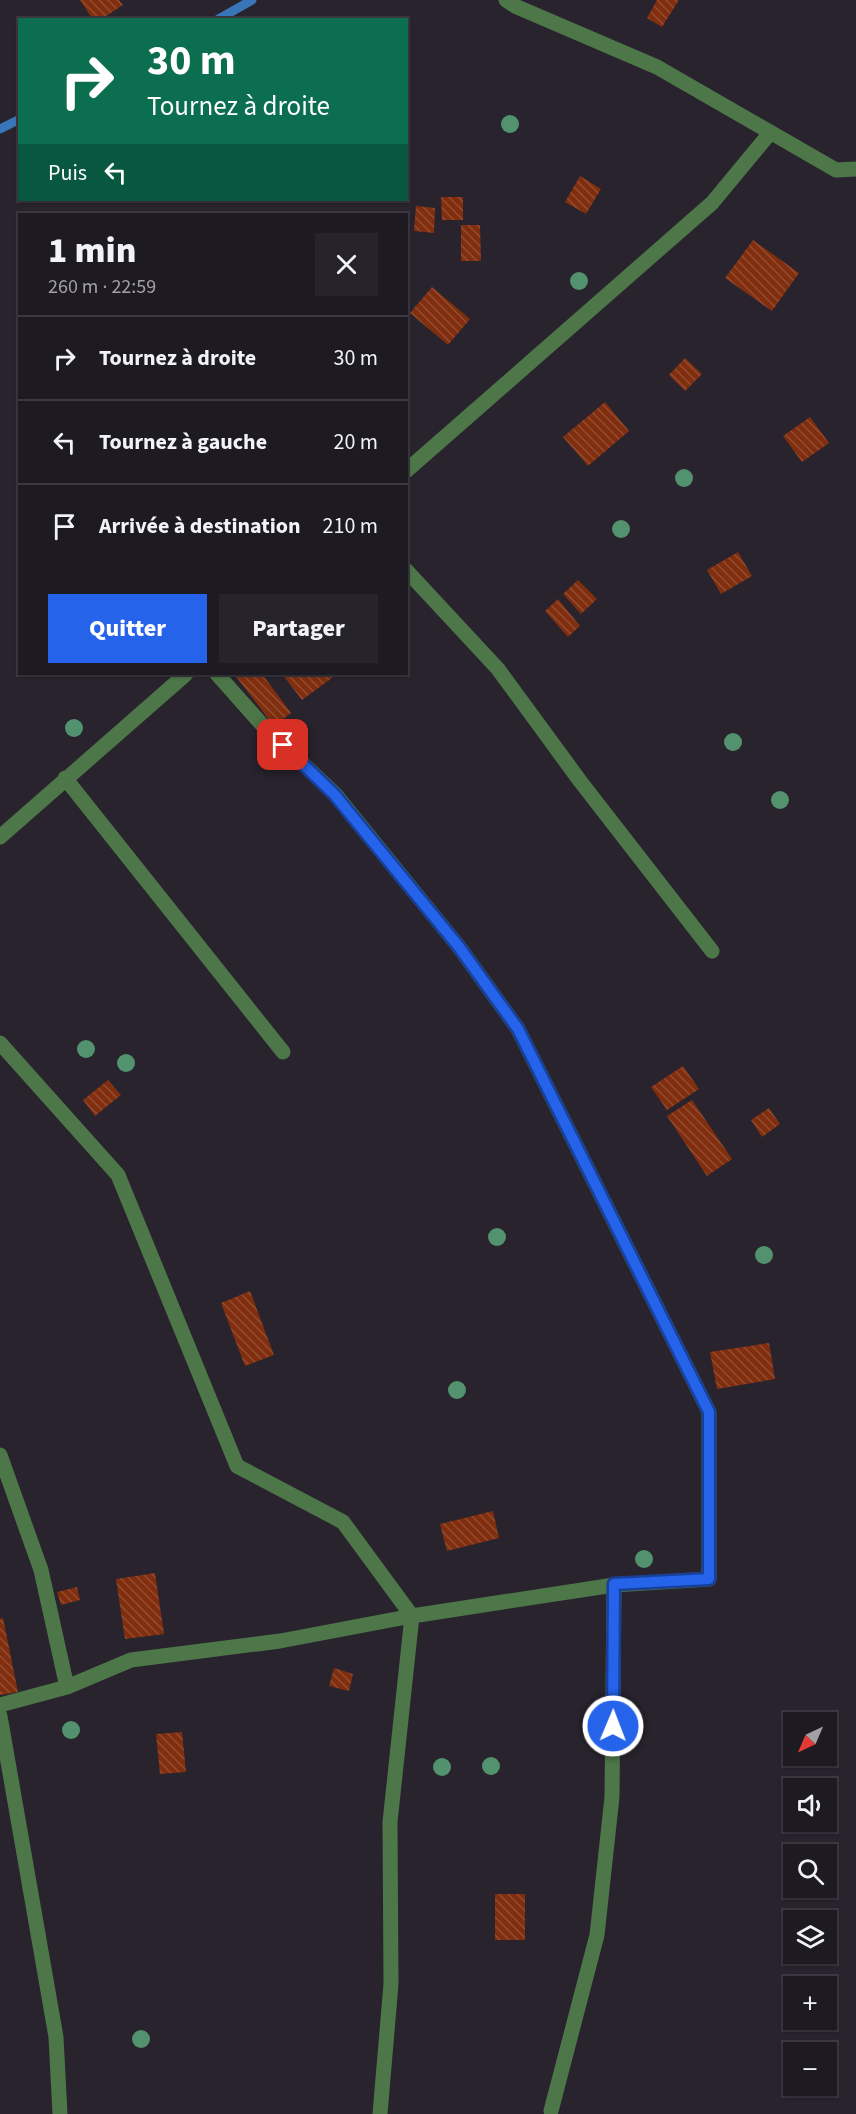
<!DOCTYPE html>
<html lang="fr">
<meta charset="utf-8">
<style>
:root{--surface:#1e1a22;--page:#26232a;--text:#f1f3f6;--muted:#a1a1a5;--line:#3c3840;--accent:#2563eb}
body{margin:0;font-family:"Source Sans 3",sans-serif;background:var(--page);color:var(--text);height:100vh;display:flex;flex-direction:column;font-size:22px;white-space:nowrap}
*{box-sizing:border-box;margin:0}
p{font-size:20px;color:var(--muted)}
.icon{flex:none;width:33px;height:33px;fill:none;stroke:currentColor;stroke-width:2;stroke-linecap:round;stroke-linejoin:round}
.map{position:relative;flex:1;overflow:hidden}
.panel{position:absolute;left:18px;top:213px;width:390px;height:462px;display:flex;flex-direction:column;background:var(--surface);border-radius:0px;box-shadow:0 2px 4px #0004,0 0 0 2px var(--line)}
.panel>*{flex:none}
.banner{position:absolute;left:18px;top:18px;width:390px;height:183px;border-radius:0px;box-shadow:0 2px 4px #0004,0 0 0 2px var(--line);background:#0b6e4f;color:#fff;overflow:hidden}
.needle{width:39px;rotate:224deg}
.controls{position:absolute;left:783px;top:1712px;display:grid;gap:12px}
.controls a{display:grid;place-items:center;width:54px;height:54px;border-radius:0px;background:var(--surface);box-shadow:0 2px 4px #0004,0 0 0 2px var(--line);font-size:30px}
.pin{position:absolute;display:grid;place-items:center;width:51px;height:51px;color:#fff;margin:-26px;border-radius:12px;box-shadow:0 3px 9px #0006}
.me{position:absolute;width:66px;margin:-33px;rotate:1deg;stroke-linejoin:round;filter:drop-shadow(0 0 4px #0008)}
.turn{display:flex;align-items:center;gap:21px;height:126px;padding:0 30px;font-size:27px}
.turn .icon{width:78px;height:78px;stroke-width:2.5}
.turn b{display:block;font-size:42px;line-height:51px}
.then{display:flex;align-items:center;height:57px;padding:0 30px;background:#0003;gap:12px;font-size:22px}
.round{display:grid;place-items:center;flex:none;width:63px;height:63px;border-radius:0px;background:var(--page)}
.head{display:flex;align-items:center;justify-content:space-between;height:102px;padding:0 30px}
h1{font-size:36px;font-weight:800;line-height:45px}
.primary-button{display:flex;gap:12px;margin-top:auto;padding:12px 30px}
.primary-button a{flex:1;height:69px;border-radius:0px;background:var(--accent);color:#fff;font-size:24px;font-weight:800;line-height:69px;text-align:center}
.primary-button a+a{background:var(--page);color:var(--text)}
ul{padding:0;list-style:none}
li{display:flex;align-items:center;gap:18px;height:84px;padding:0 30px;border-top:2px solid var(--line)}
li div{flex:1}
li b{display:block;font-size:22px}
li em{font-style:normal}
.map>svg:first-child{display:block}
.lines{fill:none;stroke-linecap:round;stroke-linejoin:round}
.stream{stroke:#3976b9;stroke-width:9}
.building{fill:url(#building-back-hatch)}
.minor{stroke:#4d7649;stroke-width:15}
.tree{fill:#52926e}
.route-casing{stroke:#184099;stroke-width:15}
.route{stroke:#2563eb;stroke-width:10}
</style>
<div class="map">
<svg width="856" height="2114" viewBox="0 0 856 2114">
<defs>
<pattern id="building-back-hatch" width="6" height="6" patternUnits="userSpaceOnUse" patternTransform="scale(1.5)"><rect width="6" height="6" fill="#812e0e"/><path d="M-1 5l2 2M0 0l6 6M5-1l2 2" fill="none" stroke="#934c32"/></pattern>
</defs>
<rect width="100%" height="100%" fill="#28232d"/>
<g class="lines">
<path class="stream" d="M217,20L252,0
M0,129L20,119"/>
</g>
<path class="building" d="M80,0H119L123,5L100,20H93Z
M657,0H679L662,27L647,18Z
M580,176L601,189L586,214L565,202Z
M441,197H463V220H442Z
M416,206L435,208L434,233L414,231Z
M461,225H480L481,261H461Z
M753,240L799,273L772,311L725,278Z
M432,287L470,319L448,345L410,313Z
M685,358L702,374L685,391L669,375Z
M605,402L629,431L588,466L563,437Z
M810,417L829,443L802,462L783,436Z
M738,552L752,576L721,594L707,570Z
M578,580L597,599L581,614L563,594Z
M558,599L580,626L568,637L545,611Z
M234,674H262L291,713L274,726Z
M282,674H335L336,675L302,700Z
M683,1066L699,1089L667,1110L651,1087Z
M108,1080L121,1095L95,1116L83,1100Z
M692,1100L732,1159L707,1176L667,1116Z
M769,1108L780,1124L762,1137L751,1120Z
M250,1291L274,1355L245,1366L221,1303Z
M769,1343L775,1379L717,1389L710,1352Z
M493,1511L499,1538L447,1551L440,1524Z
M155,1573L164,1634L125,1639L116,1579Z
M77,1587L80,1600L61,1605L57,1592Z
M3,1618L18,1692L0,1695V1619Z
M334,1668L353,1674L349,1691L329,1686Z
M182,1732L186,1772L160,1774L156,1734Z
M495,1894H525V1940H495Z"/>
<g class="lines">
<path class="minor" d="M506,0L515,6L657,67L836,170L856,169
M406,471L712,203L770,133
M406,570L498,669L580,781L712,951
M65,778L283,1052
M0,837L186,674
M0,1043L118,1175L237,1466L343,1522L412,1616L390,1822L391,1984L380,2114
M0,1455L41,1570L67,1687
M0,1705L67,1687L131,1660L280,1641L412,1616L614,1585L709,1579V1412L518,1029L459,947L335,794L265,728L217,674
M0,1716L56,2037L60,2114
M551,2111L597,1935L612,1797L614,1585"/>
</g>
<g class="tree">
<circle cx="510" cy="124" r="9"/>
<circle cx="579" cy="281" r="9"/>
<circle cx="684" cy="478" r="9"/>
<circle cx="621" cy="529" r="9"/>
<circle cx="74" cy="728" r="9"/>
<circle cx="733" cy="742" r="9"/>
<circle cx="780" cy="800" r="9"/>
<circle cx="86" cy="1049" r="9"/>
<circle cx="126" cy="1063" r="9"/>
<circle cx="497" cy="1237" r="9"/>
<circle cx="764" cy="1255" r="9"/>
<circle cx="457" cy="1390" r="9"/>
<circle cx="644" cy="1559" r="9"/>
<circle cx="71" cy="1730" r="9"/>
<circle cx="491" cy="1766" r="9"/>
<circle cx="442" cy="1767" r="9"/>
<circle cx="141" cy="2039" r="9"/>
</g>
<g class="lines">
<g class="route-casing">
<path id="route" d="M283,745L334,794L459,947L518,1029L709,1412V1579L614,1584L613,1726"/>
</g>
<use href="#route" class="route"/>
</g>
</svg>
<div class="controls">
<a><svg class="needle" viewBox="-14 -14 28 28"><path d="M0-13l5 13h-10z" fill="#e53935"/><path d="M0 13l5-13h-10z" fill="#a1a1a5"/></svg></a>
<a><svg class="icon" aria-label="sound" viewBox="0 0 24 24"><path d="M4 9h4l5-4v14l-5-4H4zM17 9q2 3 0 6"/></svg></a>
<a><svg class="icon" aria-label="search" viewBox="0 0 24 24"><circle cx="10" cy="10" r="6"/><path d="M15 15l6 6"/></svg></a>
<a><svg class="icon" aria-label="layers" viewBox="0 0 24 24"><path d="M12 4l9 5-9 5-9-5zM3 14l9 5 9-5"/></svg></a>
<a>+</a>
<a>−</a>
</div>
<div class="pin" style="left:283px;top:745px;background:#d93025"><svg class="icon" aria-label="arrive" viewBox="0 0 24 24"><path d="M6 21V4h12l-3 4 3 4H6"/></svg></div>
<svg class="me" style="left:613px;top:1726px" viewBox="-20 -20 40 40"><circle r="17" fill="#2563eb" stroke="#fff" stroke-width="3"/><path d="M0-11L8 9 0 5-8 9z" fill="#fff"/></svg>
<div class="banner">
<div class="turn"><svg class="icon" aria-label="right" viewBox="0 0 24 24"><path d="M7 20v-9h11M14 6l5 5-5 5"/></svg><div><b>30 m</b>Tournez à droite</div></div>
<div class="then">Puis<svg class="icon" aria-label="left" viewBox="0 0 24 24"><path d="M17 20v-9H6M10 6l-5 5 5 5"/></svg></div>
</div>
<section class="panel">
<div class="head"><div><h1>1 min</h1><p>260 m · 22:59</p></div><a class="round"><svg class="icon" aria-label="close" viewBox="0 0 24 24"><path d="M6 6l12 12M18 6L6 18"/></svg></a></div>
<ul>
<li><svg class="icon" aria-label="right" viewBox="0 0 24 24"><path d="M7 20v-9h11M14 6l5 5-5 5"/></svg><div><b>Tournez à droite</b></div><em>30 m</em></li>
<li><svg class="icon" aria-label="left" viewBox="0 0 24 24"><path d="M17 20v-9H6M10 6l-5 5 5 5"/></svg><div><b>Tournez à gauche</b></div><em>20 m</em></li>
<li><svg class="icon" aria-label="arrive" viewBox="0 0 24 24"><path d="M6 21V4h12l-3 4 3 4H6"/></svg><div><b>Arrivée à destination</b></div><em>210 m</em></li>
</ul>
<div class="primary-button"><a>Quitter</a><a>Partager</a></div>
</section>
</div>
